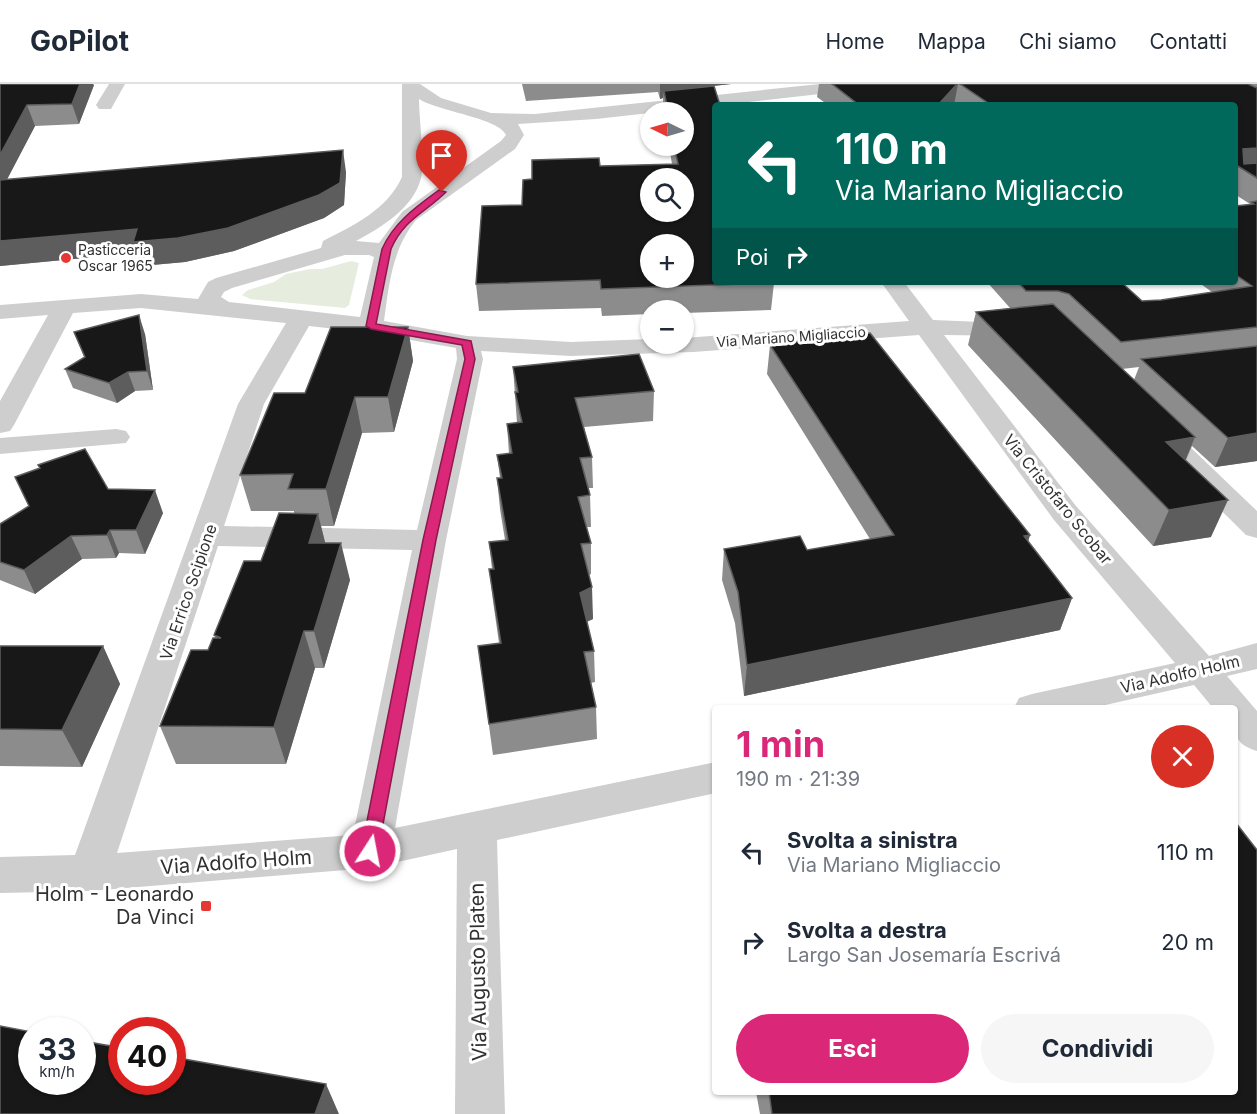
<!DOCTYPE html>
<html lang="it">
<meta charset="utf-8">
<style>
:root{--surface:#fff;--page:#f6f6f7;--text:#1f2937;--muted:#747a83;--line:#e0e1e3;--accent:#db2777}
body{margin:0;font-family:Inter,sans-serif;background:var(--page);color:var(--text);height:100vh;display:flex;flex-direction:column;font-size:22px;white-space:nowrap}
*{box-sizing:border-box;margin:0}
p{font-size:20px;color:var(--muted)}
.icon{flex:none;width:33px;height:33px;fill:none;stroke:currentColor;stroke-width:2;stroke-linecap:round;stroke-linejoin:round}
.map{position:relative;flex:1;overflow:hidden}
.sheet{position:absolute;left:712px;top:621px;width:526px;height:390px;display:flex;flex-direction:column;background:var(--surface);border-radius:6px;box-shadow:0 2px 4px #0004}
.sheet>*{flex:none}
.banner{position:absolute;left:712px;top:18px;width:526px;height:183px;border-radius:6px;box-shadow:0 2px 4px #0004;background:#00695c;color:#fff;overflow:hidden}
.needle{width:39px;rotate:275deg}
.fabs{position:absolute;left:640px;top:18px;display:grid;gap:12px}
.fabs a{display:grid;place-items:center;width:54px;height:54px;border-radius:50%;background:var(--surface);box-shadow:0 2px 4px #0004;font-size:30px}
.speed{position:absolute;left:18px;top:933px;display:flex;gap:12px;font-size:30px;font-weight:700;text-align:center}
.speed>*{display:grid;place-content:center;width:78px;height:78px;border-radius:50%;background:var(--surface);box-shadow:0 2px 4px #0004;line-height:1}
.speed small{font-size:15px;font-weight:400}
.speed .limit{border:9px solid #d22;background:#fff;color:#111}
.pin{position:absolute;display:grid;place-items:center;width:51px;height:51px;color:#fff;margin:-62px -26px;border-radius:50% 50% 50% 0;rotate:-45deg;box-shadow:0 0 6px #0007}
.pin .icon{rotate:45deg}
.me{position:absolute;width:66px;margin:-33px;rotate:11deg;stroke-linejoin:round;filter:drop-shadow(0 0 4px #0008)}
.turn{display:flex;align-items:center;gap:21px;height:126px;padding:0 24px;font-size:27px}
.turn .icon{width:78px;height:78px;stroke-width:2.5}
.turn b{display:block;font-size:42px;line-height:51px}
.then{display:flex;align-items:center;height:57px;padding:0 24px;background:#0003;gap:12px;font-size:22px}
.round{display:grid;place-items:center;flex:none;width:63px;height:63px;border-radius:32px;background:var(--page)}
.summary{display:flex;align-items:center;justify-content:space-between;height:102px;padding:0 24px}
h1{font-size:36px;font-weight:700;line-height:45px;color:var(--accent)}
.button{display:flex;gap:12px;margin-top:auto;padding:12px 24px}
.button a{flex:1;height:69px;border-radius:36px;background:var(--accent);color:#fff;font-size:24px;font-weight:700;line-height:69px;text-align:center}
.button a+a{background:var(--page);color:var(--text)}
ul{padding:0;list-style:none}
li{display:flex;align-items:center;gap:18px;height:90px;padding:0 24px}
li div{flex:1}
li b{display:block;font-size:22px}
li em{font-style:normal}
header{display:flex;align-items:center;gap:36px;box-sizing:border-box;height:84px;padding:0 30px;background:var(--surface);border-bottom:2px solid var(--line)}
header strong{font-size:28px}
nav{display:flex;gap:33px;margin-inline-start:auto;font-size:21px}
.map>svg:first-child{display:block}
.green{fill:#e6eddf}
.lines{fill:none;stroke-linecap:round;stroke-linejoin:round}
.minor{fill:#cecece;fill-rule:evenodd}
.wall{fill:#8c8c8c;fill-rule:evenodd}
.shaded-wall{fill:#5d5d5d}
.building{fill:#181818;stroke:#5d5d5d;stroke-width:1.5;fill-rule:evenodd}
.route{fill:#db2777;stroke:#8e194d;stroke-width:1.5}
.poi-dot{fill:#e63735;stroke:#fff;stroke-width:2}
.labels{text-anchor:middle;stroke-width:6;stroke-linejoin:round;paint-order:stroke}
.far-poi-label{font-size:14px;fill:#313131;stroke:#fff;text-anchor:start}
.far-street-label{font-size:14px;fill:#313131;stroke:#fff}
.street-label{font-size:16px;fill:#313131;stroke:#fff}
.near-street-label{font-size:20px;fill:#313131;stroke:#fff}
.near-poi-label{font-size:20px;fill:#313131;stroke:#fff;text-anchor:end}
</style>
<header>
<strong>GoPilot</strong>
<nav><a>Home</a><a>Mappa</a><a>Chi siamo</a><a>Contatti</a></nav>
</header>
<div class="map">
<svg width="1257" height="1030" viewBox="0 0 1257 1030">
<rect width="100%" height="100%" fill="#fff"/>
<path class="green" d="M351,177L359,179L349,221L345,224L250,215L242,211L248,206L274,198L286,190L310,185H322Z"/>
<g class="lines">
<path class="minor" d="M109,0H125L111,25H99L96,21Z
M402,0H420L441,14L491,29L535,30L820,0H873L865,5L596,35L518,40L524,51L515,65L416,136C392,165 389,201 384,237L467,252L571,258L651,255V260H684V254L909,237L881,198H904L933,236L1027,240L1030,245L1027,250L1018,252L944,251L1076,422L1209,572L1257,559V585L1227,592L1257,627V667C1231,659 1236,648 1236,624H1213L1194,601L1092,624H1014L1019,614L1032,610L1175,579L1054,436L919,251L693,268L571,272L481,267L483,275L446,456L395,744L716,678V709L497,756L505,1030H455L457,765L370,784L90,807L0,809V773L75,771L238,320L286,239L141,224L73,229L14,341L10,347L0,349V317L48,231L0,235V221L141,210L198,215L208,198L216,194L321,164L323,157C354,141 387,126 402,93ZM419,15C437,27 499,34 506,51L501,57L402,128L379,159L356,157C380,144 414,124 421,94C425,79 419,33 419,15ZM345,171H369L374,173L360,233L229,218L221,213L224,208L232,204ZM309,242L371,249L456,264L457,275L417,446L224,442L264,320ZM218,462L412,466L353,751L117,769Z
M1155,337L1165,339L1257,427V454L1246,451L1145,351L1141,345L1145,339Z
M116,345L126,347L130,353L126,359L0,370V354Z"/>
</g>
<path class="wall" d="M0,0L94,1L79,40L35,42L7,95L346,88L344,121L324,134L234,167L185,178L141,182L137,169L0,182Z
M522,0H731L714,2L774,199L771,226L684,229V226H651V230L602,232L601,224L479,227L476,200L522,121L532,95L600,82L672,80L669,62H684V28H663V14L660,15L658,8L526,17Z
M819,0H1257V377L1215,383L1192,362L1186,376L1211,453L1153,462L968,261L976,228L1010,224L987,198H1121L1142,217L1161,216L1212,208L1198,198H1236V122L1250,120L1236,111V21H828L817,13ZM1139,283L1134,296L1122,285Z
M408,243L413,277L394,348L362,349L334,442H321L325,459L350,496L324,584H315L286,680H176L160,642L208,566L215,554L214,551L261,477L294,429V427H251L240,391L305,309Z
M74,248L145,250L153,306L135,307L117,319L73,304L65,285L84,273Z
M770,261L1030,451L1028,458L1072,514L1060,546L744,612L735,539L722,496L724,465L807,466L870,455L767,290Z
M513,283L654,307L653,337L584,343L592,373L593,404H588L590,411L591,443H586L591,459V490L589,491L593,535L587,538L594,567L595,598L591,599L596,623L597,655L493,671L478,562L499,559L493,517L489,485H492L489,458L505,456L500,425L497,394H500L497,371L509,370L507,340L517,339Z
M108,405L163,429L145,470L119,469L116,474L82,475L35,510L0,496V440Z
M0,562H103L120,600L82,683L0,682Z
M756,1008H1236L1257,1030H760Z"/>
<path class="shaded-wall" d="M80,0H93L94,1L79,40L72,20Z
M660,0H731L664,7L663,14L660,15Z
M957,0H958L954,21H938Z
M27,21L35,42L0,109V71Z
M1257,64V87L1237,82L1243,65Z
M343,66L346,88L344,121L324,134L234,167L185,178L141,182L137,169L0,182V157Z
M139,231L145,250L153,306L147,287Z
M408,243L413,277L394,348L388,313Z
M128,288L135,307L117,319L109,299Z
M355,313L362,349L334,442L326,405Z
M1257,349V377L1215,383L1228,354Z
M1195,353L1180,389L1166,358Z
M155,406L163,429L145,470L136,446Z
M1228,416L1211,453L1153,462L1169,426Z
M318,430L327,466L309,459Z
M110,446L119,469L116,474L107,451Z
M1030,451L1020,482L1024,452Z
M71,452L82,475L35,510L24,486Z
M341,459L350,496L324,584L314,547Z
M592,503L593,535L581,540L580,509Z
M1072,514L1060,546L744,612L747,581Z
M304,547L315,584L286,680L274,643Z
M103,562L120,600L82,683L62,646Z
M326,1000L339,1030H315Z"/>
<path class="building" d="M0,0H80L72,20L27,21L0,71Z
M832,0H957L938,21H859Z
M960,0H1248L1257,4V64L1243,65L1244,80L1257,79V94L1236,81V21H991Z
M714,2L720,21H716V198L774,199L601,205L600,196L476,200L482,122L522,121L523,96L532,95V76L599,74L600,82L678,80L674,62H684V28H668L664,7ZM651,94H684V128H651ZM651,160H684V194H651Z
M343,66L340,99L319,111L228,144L178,154L133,158L137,145L0,157V96Z
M1257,117V243L1121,258L1069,210L1058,207H1026L1018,198H1121L1142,217L1161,216L1252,202L1236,191V122L1254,120L1251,118Z
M1053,220L1195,353L1166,358L1228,416L1169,426L976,228Z
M139,231L147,287L128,288L109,299L65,285L85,273L74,248Z
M331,243H408L388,313H355L326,405H288L293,390L240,391L274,309H305Z
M870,249L1030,451L1024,452L1072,514L747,581L738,508L724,465L800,452L807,466L894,451L770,261Z
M1257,262V349L1228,354L1141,275Z
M639,270L654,307L575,314L592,373L580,374L590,411L578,413L591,459L581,460L592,503L580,509L594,567L584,568L596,623L489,640L478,562L501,559L489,485H494L489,458L508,456L497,394H502L497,371L512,369L507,340L522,338L515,308H518L513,283Z
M85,365L108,405L155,406L136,446H110L107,451L71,452L24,486L0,478V440L29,422L15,393L40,384L38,381Z
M279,429L318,430L309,459H341L314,547H304L274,643L160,642L191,566H208L213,554H221L214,551L244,477H261Z
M0,562H103L62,646L0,645Z
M1236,739L1257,766V1030H772L769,1008H1236Z
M0,942L32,948V998H82V957L122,964V998H172V973L326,1000L315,1030H0Z"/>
<path class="route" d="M439,106L446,108C425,129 404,135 391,165L376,240L471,257L475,275L436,456L378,767L376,773L370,775L364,773L361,767L423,456L465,275L462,261L371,245L366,242L382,165C394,138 416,123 439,106Z"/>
<g class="poi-dot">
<circle cx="66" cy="174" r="6"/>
<rect x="200" y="816" width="12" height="12" rx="3"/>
</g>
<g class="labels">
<g class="far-poi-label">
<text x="78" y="171">Pasticceria<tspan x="78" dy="16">Oscar 1965</tspan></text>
</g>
<g class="far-street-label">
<text transform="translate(791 253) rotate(-4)" y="5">Via Mariano Migliaccio</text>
</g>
<g class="street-label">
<text transform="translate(1058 415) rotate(51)" y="6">Via Cristofaro Scobar</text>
<text transform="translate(188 508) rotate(-71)" y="6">Via Errico Scipione</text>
<text transform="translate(1180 590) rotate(-13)" y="6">Via Adolfo Holm</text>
</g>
<g class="near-street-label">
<text transform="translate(236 778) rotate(-4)" y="7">Via Adolfo Holm</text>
<text transform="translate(478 888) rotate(-91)" y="7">Via Augusto Platen</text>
</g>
<g class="near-poi-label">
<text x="194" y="817">Holm - Leonardo<tspan x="194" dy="23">Da Vinci</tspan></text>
</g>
</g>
</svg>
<div class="fabs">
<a><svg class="needle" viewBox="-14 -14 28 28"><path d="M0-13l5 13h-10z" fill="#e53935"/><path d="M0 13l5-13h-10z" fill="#747a83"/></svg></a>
<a><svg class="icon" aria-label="search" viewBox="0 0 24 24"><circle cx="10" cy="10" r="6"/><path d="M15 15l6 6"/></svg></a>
<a>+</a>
<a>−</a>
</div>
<div class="speed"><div>33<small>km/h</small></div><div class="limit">40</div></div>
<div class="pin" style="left:442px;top:108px;background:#d93025"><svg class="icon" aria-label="arrive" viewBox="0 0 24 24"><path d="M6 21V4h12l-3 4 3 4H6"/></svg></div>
<svg class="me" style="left:370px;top:767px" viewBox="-20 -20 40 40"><circle r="17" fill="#db2777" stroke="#fff" stroke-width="3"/><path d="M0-11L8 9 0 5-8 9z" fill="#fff"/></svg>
<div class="banner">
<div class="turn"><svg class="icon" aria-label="left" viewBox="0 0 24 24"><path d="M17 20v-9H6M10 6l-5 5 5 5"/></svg><div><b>110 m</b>Via Mariano Migliaccio</div></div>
<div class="then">Poi<svg class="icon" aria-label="right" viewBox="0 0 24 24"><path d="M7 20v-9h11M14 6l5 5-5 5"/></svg></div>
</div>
<section class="sheet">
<div class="summary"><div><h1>1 min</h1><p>190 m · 21:39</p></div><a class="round" style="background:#d93025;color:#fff"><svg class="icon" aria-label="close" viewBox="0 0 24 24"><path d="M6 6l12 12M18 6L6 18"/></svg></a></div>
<ul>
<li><svg class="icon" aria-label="left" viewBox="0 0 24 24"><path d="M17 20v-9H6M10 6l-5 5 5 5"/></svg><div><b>Svolta a sinistra</b><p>Via Mariano Migliaccio</p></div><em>110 m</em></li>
<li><svg class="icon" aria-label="right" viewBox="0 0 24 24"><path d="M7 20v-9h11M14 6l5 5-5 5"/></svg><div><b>Svolta a destra</b><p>Largo San Josemaría Escrivá</p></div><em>20 m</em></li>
</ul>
<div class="button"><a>Esci</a><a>Condividi</a></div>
</section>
</div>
